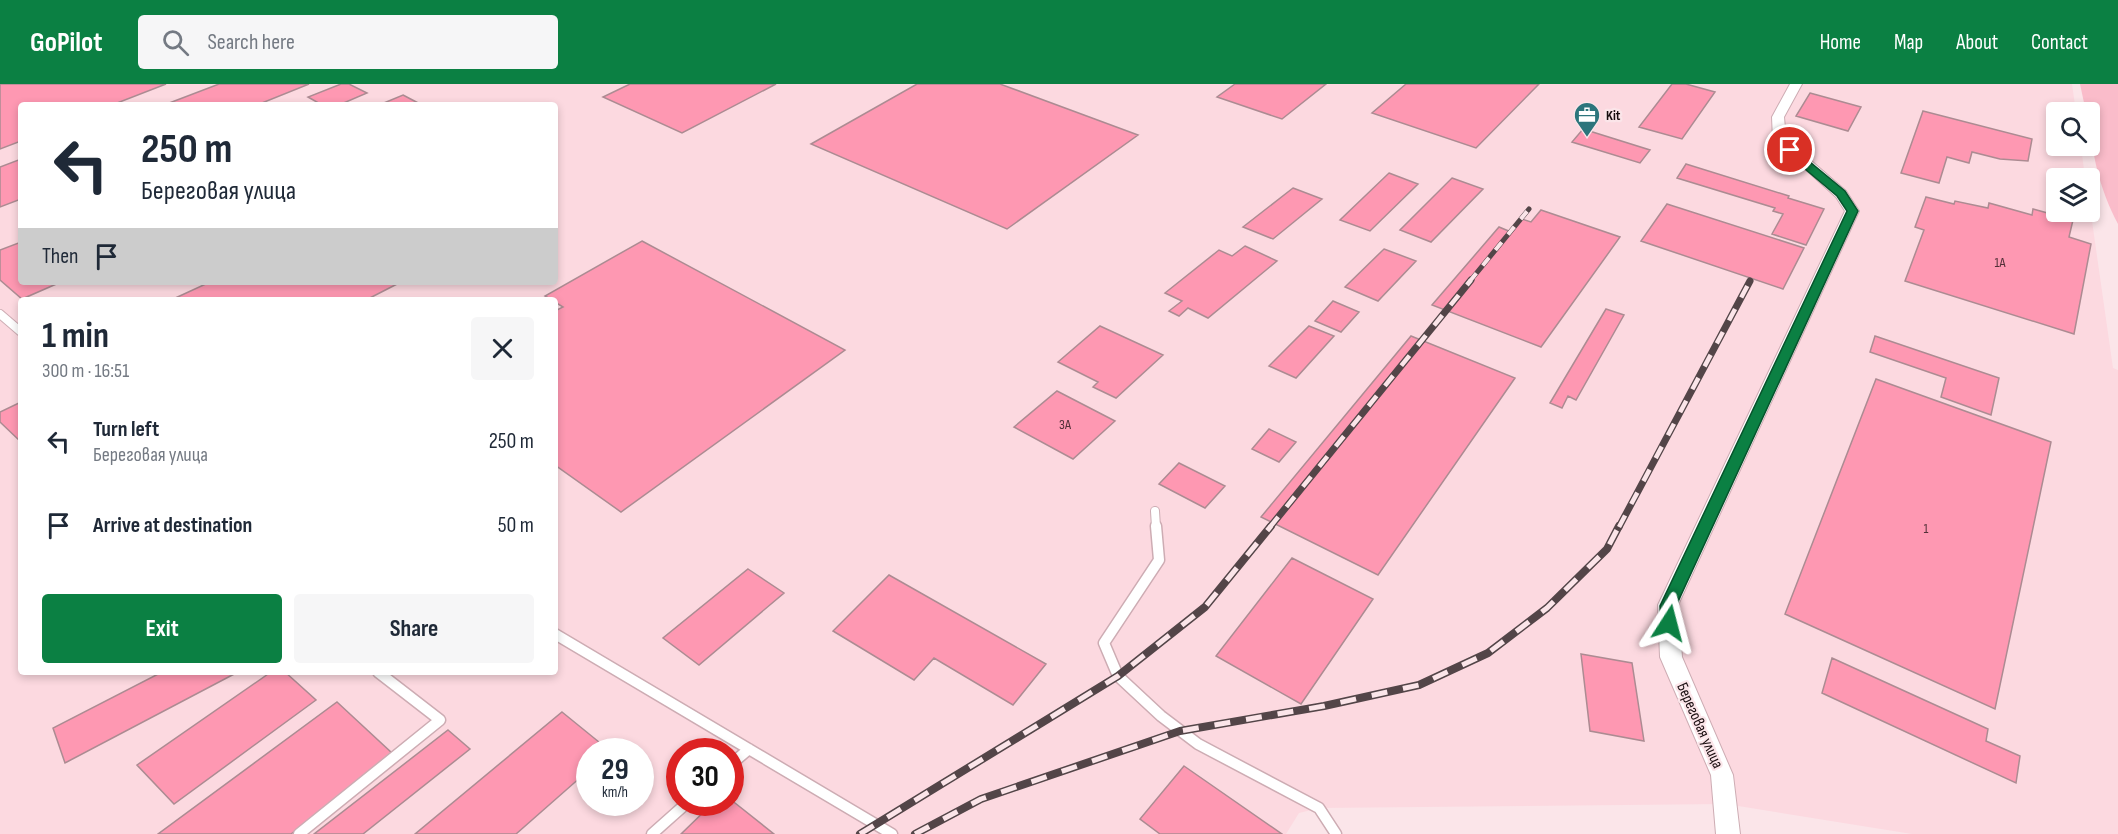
<!DOCTYPE html>
<meta charset="utf-8">
<style>
:root{--surface:#fff;--page:#f6f6f7;--text:#1f2937;--muted:#747a83;--accent:#0b8043}
body{margin:0;font-family:"Sofia Sans Condensed",sans-serif;background:var(--page);color:var(--text);height:100vh;display:flex;flex-direction:column;font-size:22px;white-space:nowrap}
*{box-sizing:border-box;margin:0}
p{font-size:20px;color:var(--muted)}
.icon{flex:none;width:33px;height:33px;fill:none;stroke:currentColor;stroke-width:2;stroke-linecap:round;stroke-linejoin:round}
.map{position:relative;flex:1;overflow:hidden}
.side{position:absolute;left:18px;top:213px;width:540px;height:378px;display:flex;flex-direction:column;background:var(--surface);border-radius:6px;box-shadow:0 3px 9px #0003}
.side>*{flex:none}
.guide{position:absolute;left:18px;top:18px;width:540px;height:183px;border-radius:6px;box-shadow:0 3px 9px #0003;background:#fff;color:var(--text);overflow:hidden}
.tools{position:absolute;left:2046px;top:18px;display:grid;gap:12px}
.tools a{display:grid;place-items:center;width:54px;height:54px;border-radius:6px;background:var(--surface);box-shadow:0 3px 9px #0003;font-size:30px}
.speed{position:absolute;left:576px;top:654px;display:flex;gap:12px;font-size:30px;font-weight:700;text-align:center}
.speed>*{display:grid;place-content:center;width:78px;height:78px;border-radius:50%;background:var(--surface);box-shadow:0 3px 9px #0003;line-height:1}
.speed small{font-size:15px;font-weight:400}
.speed .limit{border:9px solid #d22;background:#fff;color:#111}
.pin{position:absolute;display:grid;place-items:center;width:51px;height:51px;color:#fff;margin:-26px;border:3px solid #fff;border-radius:50%;box-shadow:0 2px 6px #0007}
.me{position:absolute;width:66px;margin:-33px;rotate:9deg;stroke-linejoin:round;filter:drop-shadow(0 0 4px #0008)}
.turn{display:flex;align-items:center;gap:21px;height:126px;padding:0 24px;font-size:27px}
.turn .icon{width:78px;height:78px;stroke-width:2.5}
.turn b{display:block;font-size:42px;line-height:51px}
.then{display:flex;align-items:center;height:57px;padding:0 24px;background:#0003;gap:12px;font-size:22px}
.round{display:grid;place-items:center;flex:none;width:63px;height:63px;border-radius:6px;background:var(--page)}
.headline{display:flex;align-items:center;justify-content:space-between;height:102px;padding:0 24px}
h1{font-size:36px;font-weight:700;line-height:45px}
.cta{display:flex;gap:12px;margin-top:auto;padding:12px 24px}
.cta a{flex:1;height:69px;border-radius:6px;background:var(--accent);color:#fff;font-size:24px;font-weight:700;line-height:69px;text-align:center}
.cta a+a{background:var(--page);color:var(--text)}
ul{padding:0;list-style:none}
li{display:flex;align-items:center;gap:18px;height:84px;padding:0 24px}
li div{flex:1}
li b{display:block;font-size:22px}
li em{font-style:normal}
header{display:flex;align-items:center;gap:36px;box-sizing:border-box;height:84px;padding:0 30px;background:var(--accent);color:#fff}
header strong{font-size:28px}
nav{display:flex;gap:33px;margin-inline-start:auto;font-size:21px}
.search{width:420px;height:54px;background:var(--page);display:flex;align-items:center;gap:15px;box-sizing:border-box;padding:0 21px;border-radius:6px;color:var(--muted);font-size:22px}
.map>svg:first-child{display:block}
.built{fill:#fcd9e0;fill-rule:evenodd}
.green{fill:#fabcca}
.building{fill:#fe98b2;stroke:#ac8b92;stroke-width:1.5}
.lines{fill:none;stroke-linecap:round;stroke-linejoin:round}
.lane-far1-casing{stroke:#cdacb3;stroke-width:10}
.lane-casing{stroke:#cdacb3;stroke-width:13}
.street-casing{stroke:#cdacb3;stroke-width:2}
.lane-far1{stroke:#fff;stroke-width:8}
.lane{stroke:#fff;stroke-width:10}
.street{fill:#fff;fill-rule:evenodd}
.rail-far2-casing{stroke:#534548;stroke-width:5}
.rail-far1-casing{stroke:#534548;stroke-width:7}
.rail-casing{stroke:#534548;stroke-width:8}
.rail-far2{stroke:#fbe5e9;stroke-width:4;stroke-dasharray:10;stroke-linecap:butt}
.rail-far1{stroke:#fbe5e9;stroke-width:4.5;stroke-dasharray:13;stroke-linecap:butt}
.rail{stroke:#fbe5e9;stroke-width:5;stroke-dasharray:16;stroke-linecap:butt}
.route{fill:#0b8043;stroke:#07532c;stroke-width:1.5}
.labels{text-anchor:middle;stroke-width:4.5;stroke-linejoin:round;paint-order:stroke}
.far-poi-label{font-size:14px;font-weight:bold;fill:#180d0f;stroke:#fbe5e9;text-anchor:start}
.number-label{font-size:14px;fill:#523038}
.street-label{font-size:16px;fill:#180d0f;stroke:#fbe5e9}
</style>
<header>
<strong>GoPilot</strong>
<div class="search"><svg class="icon" aria-label="search" viewBox="0 0 24 24"><circle cx="10" cy="10" r="6"/><path d="M15 15l6 6"/></svg>Search here</div>
<nav><a>Home</a><a>Map</a><a>About</a><a>Contact</a></nav>
</header>
<div class="map">
<svg width="2118" height="750" viewBox="0 0 2118 750">
<rect width="100%" height="100%" fill="#fbe5e9"/>
<path class="built" d="M0,0H2072L2076,28H2056V62H2081L2085,94H2056V128H2090V123L2113,284L2118,286V750H1912L1726,720L1319,724L1299,729L1286,750H0ZM21,21H555V198H21ZM21,216H555V588H21ZM590,668H640V718H590ZM680,668H730V718H680Z"/>
<path class="green" d="M2080,0H2118V140C2100,106 2090,67 2090,28H2086Z"/>
<path class="building" d="M0,0H166L112,21H21V57L0,65Z
M219,0H309L257,21H164Z
M341,0H349L367,9L339,21H322L308,13Z
M630,0H776L682,49L603,13Z
M917,0H1000L1138,51L1007,145L811,60Z
M1235,0H1326L1282,35L1217,13Z
M1406,0H1539L1476,64L1372,29Z
M1672,0H1686L1715,8L1682,55L1639,43Z
M1810,9L1861,23L1848,47L1796,32Z
M403,11L422,21H379Z
M1923,27L2032,55L2028,77L2000,75L1972,68L1969,79L1947,73L1939,99L1901,89Z
M1583,45L1650,66L1640,79L1572,58Z
M21,75V115L0,123V83Z
M1686,80L1789,112L1788,114L1824,125L1806,161L1772,150L1783,130L1773,127L1775,124L1677,94Z
M1389,89L1418,100L1370,147L1340,136Z
M1452,94L1483,105L1431,158L1400,146Z
M1293,104L1322,115L1273,155L1243,143Z
M1926,113L1954,120L1955,117L1988,124L1989,119L2032,131L2033,125L2073,136L2069,153L2091,160L2074,250L1905,197L1924,146L1915,143Z
M1667,120L1804,164L1783,205L1641,157Z
M1541,126L1620,153L1541,263L1432,221L1499,143L1511,148L1522,135L1531,138Z
M642,157L845,266L621,428L555,381V227L563,223L545,212Z
M21,158V198H61L22,215L0,196V166Z
M1245,162L1277,177L1208,234L1188,224L1179,232L1169,227L1182,217L1165,209L1219,166L1232,172Z
M1384,165L1416,177L1378,217L1345,203Z
M210,198H401L366,216H171Z
M1333,217L1359,228L1341,248L1315,237Z
M1606,225L1624,231L1576,316L1568,312L1562,324L1550,319Z
M1100,242L1163,271L1116,314L1093,303L1098,298L1058,278Z
M1309,242L1334,252L1296,294L1269,282Z
M1411,252L1515,294L1378,491L1261,433Z
M1875,252L1999,294L1991,331L1941,313L1946,294L1870,268Z
M1876,295L2051,358L1995,625L1785,530Z
M1057,307L1115,337L1073,375L1014,343Z
M21,318V358L0,338V328Z
M1269,345L1296,358L1279,378L1252,365Z
M1179,379L1225,402L1205,424L1159,400Z
M1292,474L1373,515L1301,620L1216,572Z
M748,485L784,509L699,581L663,554Z
M889,491L1046,580L1013,621L934,574L914,596L833,547Z
M1581,570L1632,579L1644,657L1590,647Z
M1832,574L1988,645L1986,657L2020,672L2016,699L1822,609Z
M162,588H238L65,679L53,644Z
M271,588H285L316,616L174,720L137,681Z
M337,618L393,670L291,750H158Z
M562,628L610,667L590,668V685L516,750H415Z
M448,646L470,665L363,750H314Z
M1184,682L1282,750H1160L1140,735Z
M730,715L774,750H681L714,718H730Z"/>
<g class="lines">
<g class="lane-far1-casing">
<path id="lane-far1" d="M0,230L21,248
M1155,427L1156,443"/>
</g>
<g class="lane-casing">
<path id="lane" d="M1156,442L1159,476L1104,559L1118,592L1161,632L1198,660L1319,724L1336,750
M555,550L892,750
M730,681L749,665
M299,750L440,636L378,588
M652,750L688,718"/>
</g>
<g class="street-casing">
<path id="street" d="M1790,0H1802L1784,33L1786,55L1846,107L1859,127L1678,521L1682,573L1733,691L1740,750H1716L1711,691L1660,573L1658,521L1845,127L1836,113L1773,56L1772,33Z"/>
</g>
<use href="#lane-far1" class="lane-far1"/>
<use href="#lane" class="lane"/>
<use href="#street" class="street"/>
<g class="rail-far2-casing">
<path id="rail-far2" d="M1470,197L1529,125"/>
</g>
<g class="rail-far1-casing">
<path id="rail-far1" d="M1270,443L1471,196
M1619,443L1750,197"/>
</g>
<g class="rail-casing">
<path id="rail" d="M860,750L1118,592L1205,523L1271,442
M915,750L981,715L1180,647L1324,622L1419,601L1488,569L1547,524L1607,465L1619,442"/>
</g>
<use href="#rail-far2" class="rail-far2"/>
<use href="#rail-far1" class="rail-far1"/>
<use href="#rail" class="rail"/>
</g>
<path class="route" d="M1786,64H1793L1845,107L1858,127L1676,522L1677,539L1669,545L1661,539L1660,522L1847,127L1837,112L1786,69Z"/>
<defs>
<g id="office-pin" transform="scale(1.35)"><path d="M0 17L-7.5 6A9.5 9.5 0 1 1 7.5 6Z" fill="#2c757c" stroke="#fbe5e9"/><path d="M-6-3h4V-5.5h4V-3h4V5H-6ZM-1-4.5V-3h2v-1.5ZM-6 0V1H6V0Z" fill="#fff"/></g>
</defs>
<g fill-rule="evenodd">
<use href="#office-pin" x="1587" y="31"/>
</g>
<g class="labels">
<g class="far-poi-label">
<text x="1606" y="36">Kit</text>
</g>
<g class="number-label">
<text x="2000" y="183">1А</text>
<text x="1065" y="345">3А</text>
<text x="1926" y="449">1</text>
</g>
<g class="street-label">
<text transform="translate(1701 641) rotate(66)" y="6">Береговая улица</text>
</g>
</g>
</svg>
<div class="tools">
<a><svg class="icon" aria-label="search" viewBox="0 0 24 24"><circle cx="10" cy="10" r="6"/><path d="M15 15l6 6"/></svg></a>
<a><svg class="icon" aria-label="layers" viewBox="0 0 24 24"><path d="M12 4l9 5-9 5-9-5zM3 14l9 5 9-5"/></svg></a>
</div>
<div class="speed"><div>29<small>km/h</small></div><div class="limit">30</div></div>
<div class="pin" style="left:1790px;top:66px;background:#d93025"><svg class="icon" aria-label="arrive" viewBox="0 0 24 24"><path d="M6 21V4h12l-3 4 3 4H6"/></svg></div>
<svg class="me" style="left:1669px;top:539px" viewBox="-20 -20 40 40"><path d="M0-17L14 15 0 8-14 15z" fill="#0b8043" stroke="#fff" stroke-width="4"/></svg>
<div class="guide">
<div class="turn"><svg class="icon" aria-label="left" viewBox="0 0 24 24"><path d="M17 20v-9H6M10 6l-5 5 5 5"/></svg><div><b>250 m</b>Береговая улица</div></div>
<div class="then">Then<svg class="icon" aria-label="arrive" viewBox="0 0 24 24"><path d="M6 21V4h12l-3 4 3 4H6"/></svg></div>
</div>
<section class="side">
<div class="headline"><div><h1>1 min</h1><p>300 m · 16:51</p></div><a class="round"><svg class="icon" aria-label="close" viewBox="0 0 24 24"><path d="M6 6l12 12M18 6L6 18"/></svg></a></div>
<ul>
<li><svg class="icon" aria-label="left" viewBox="0 0 24 24"><path d="M17 20v-9H6M10 6l-5 5 5 5"/></svg><div><b>Turn left</b><p>Береговая улица</p></div><em>250 m</em></li>
<li><svg class="icon" aria-label="arrive" viewBox="0 0 24 24"><path d="M6 21V4h12l-3 4 3 4H6"/></svg><div><b>Arrive at destination</b></div><em>50 m</em></li>
</ul>
<div class="cta"><a>Exit</a><a>Share</a></div>
</section>
</div>
